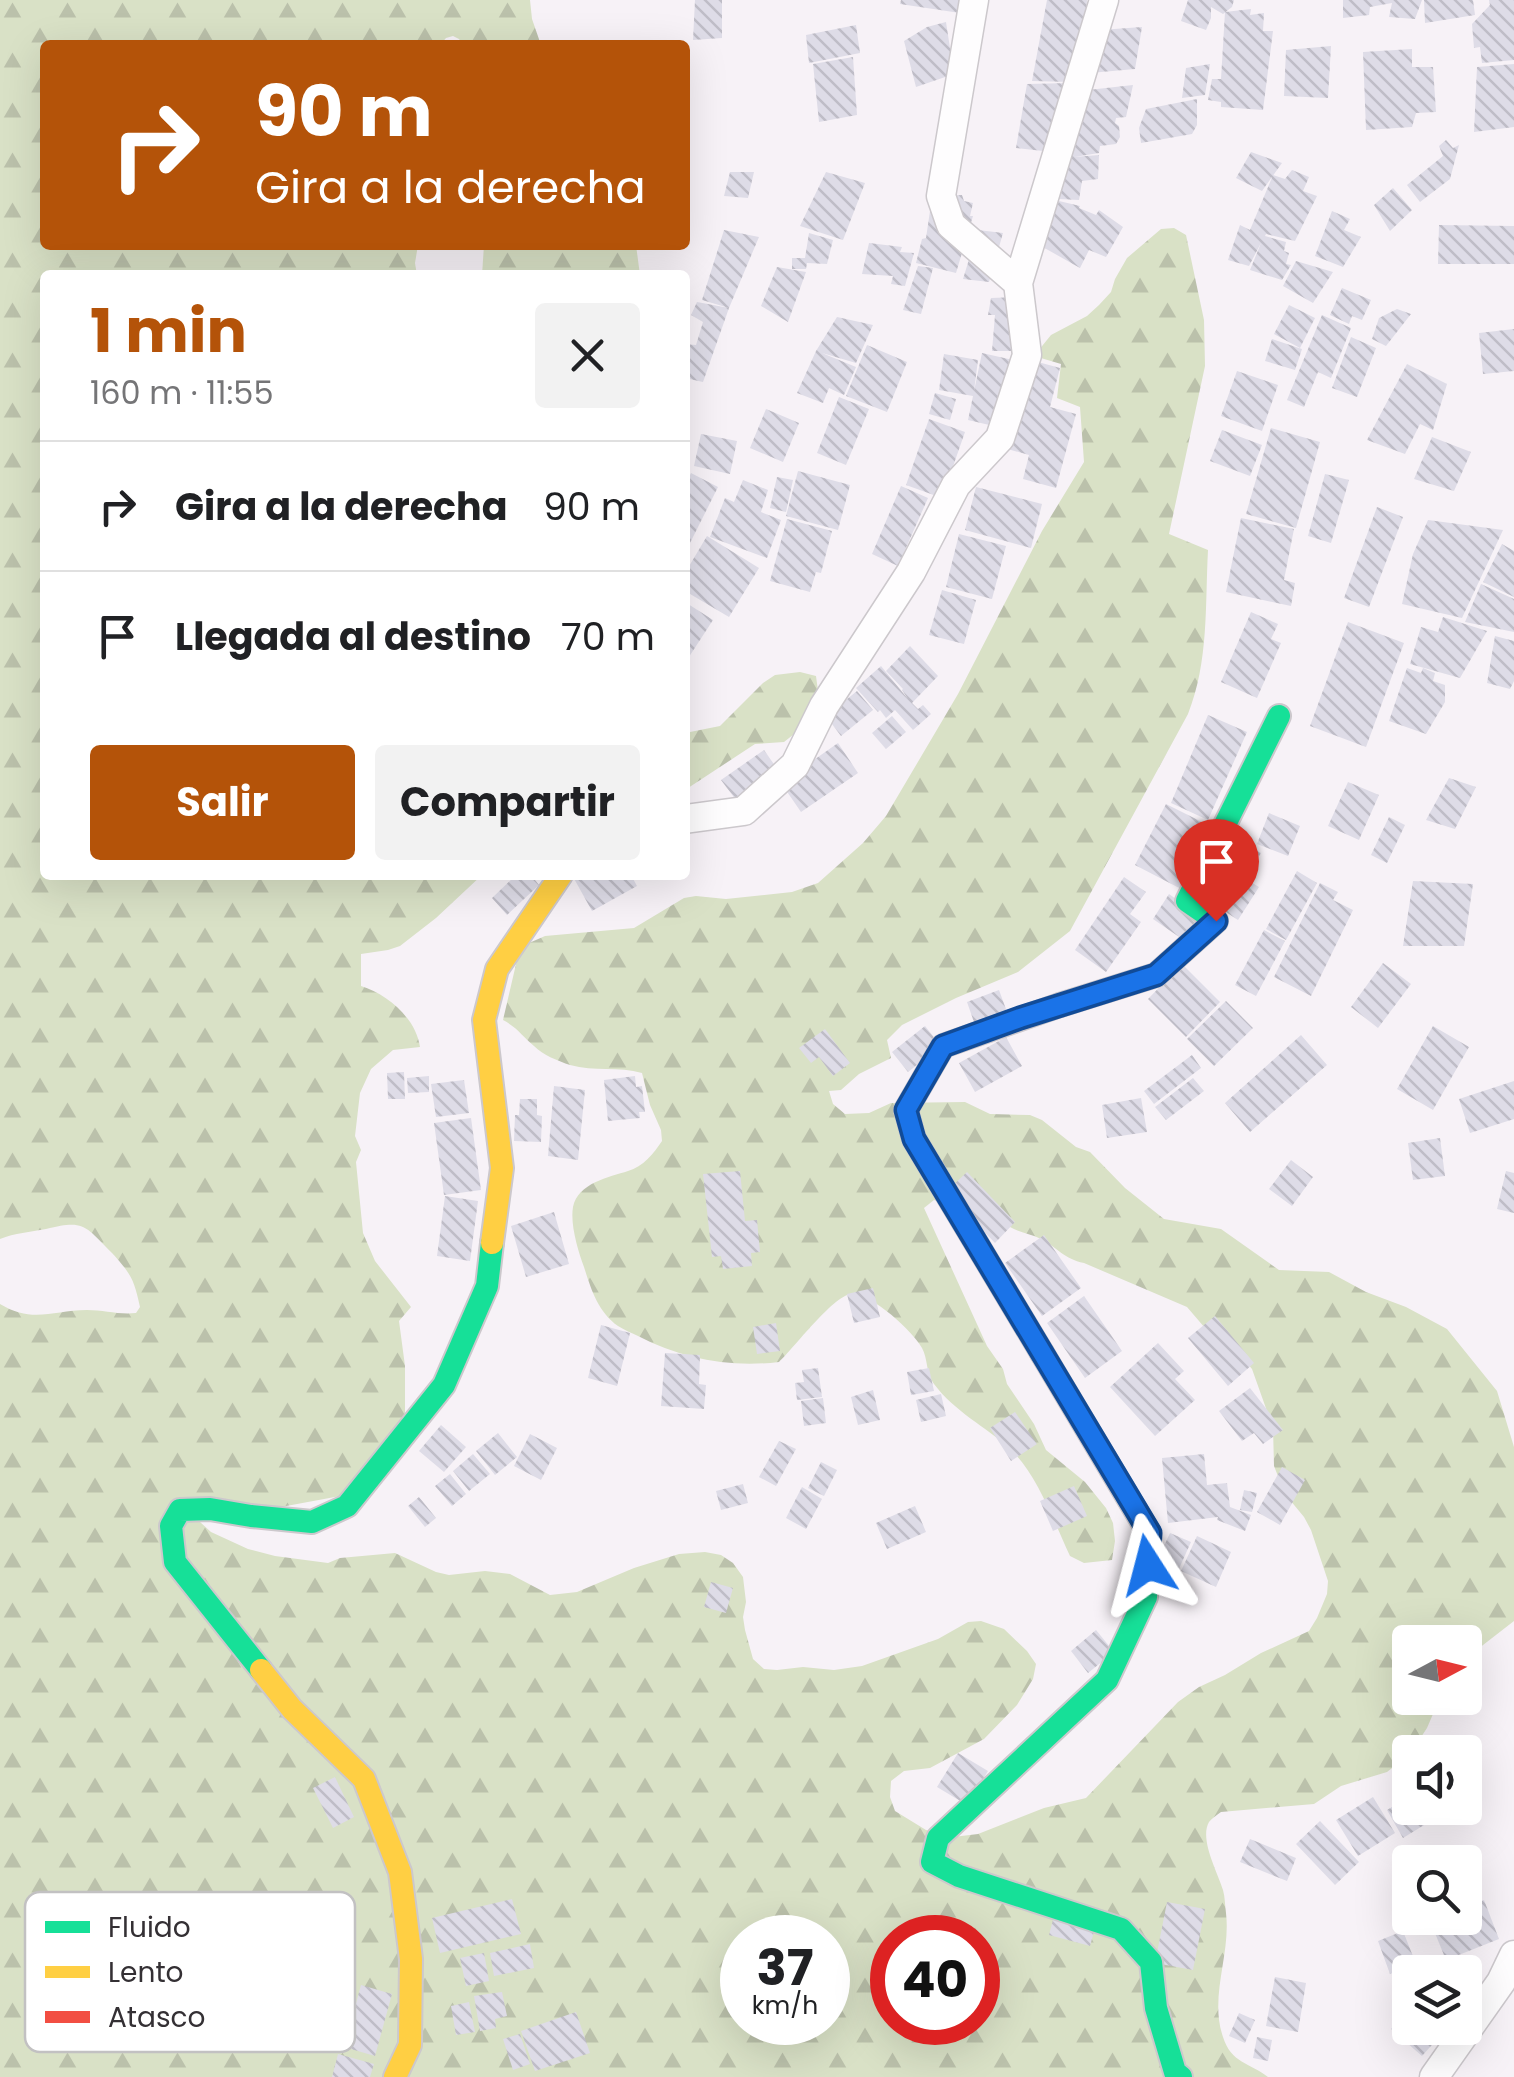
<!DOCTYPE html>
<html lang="es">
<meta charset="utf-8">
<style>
:root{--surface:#fff;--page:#f2f2f2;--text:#202124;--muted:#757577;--line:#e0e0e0;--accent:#b45309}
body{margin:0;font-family:Poppins,sans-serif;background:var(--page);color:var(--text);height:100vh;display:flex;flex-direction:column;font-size:38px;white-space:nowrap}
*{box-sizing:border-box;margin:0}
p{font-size:32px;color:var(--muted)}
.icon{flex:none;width:55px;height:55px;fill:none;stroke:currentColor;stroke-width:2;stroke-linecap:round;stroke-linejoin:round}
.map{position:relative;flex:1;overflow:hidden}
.drawer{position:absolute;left:40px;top:270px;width:650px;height:610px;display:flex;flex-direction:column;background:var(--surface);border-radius:10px;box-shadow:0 10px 40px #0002}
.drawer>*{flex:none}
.guide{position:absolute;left:40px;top:40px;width:650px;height:210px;border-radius:10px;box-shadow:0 10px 40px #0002;background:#b45309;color:#fff;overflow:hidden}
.needle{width:65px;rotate:83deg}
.buttons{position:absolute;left:1392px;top:1625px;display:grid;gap:20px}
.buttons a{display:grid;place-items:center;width:90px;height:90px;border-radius:10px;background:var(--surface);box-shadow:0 10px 40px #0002;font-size:50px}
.speed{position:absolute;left:720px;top:1915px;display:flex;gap:20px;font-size:50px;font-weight:700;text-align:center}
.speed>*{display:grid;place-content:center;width:130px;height:130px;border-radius:50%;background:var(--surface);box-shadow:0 10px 40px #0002;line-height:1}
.speed small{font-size:25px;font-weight:400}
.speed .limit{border:15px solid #d22;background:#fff;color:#111}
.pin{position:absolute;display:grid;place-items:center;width:85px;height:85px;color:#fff;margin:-102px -42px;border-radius:50% 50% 50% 0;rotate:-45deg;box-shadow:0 0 10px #0007}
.pin .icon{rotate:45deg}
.me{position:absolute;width:110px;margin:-55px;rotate:351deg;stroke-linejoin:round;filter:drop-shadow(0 0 8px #0008)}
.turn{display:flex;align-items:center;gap:35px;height:210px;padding:0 50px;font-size:45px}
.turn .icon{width:130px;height:130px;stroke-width:2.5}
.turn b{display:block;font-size:70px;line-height:85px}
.round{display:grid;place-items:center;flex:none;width:105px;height:105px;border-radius:10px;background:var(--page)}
.overview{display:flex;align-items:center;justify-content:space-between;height:170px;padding:0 50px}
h1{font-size:60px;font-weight:700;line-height:75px;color:var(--accent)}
.primary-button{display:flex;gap:20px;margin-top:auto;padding:20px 50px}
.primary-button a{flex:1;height:115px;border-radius:10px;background:var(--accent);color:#fff;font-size:40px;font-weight:700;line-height:115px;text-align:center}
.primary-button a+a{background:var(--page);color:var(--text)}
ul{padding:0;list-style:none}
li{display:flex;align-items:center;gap:30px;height:130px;padding:0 50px;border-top:2px solid var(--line)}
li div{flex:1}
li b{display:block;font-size:38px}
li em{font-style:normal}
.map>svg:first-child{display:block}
.forest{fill:url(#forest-firs);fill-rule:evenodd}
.building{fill:url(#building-back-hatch)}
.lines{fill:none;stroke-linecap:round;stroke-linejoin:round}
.street-casing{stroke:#ccc8cc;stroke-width:31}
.fast-casing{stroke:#ccc8cc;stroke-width:26}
.slow-casing{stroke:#ccc8cc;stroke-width:26}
.jam-casing{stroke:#ccc8cc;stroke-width:26}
.street{stroke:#fefdfe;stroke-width:28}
.fast{stroke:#16e098;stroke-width:22}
.slow{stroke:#ffcf43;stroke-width:22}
.jam{stroke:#f24e42;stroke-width:22}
.route-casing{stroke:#114b97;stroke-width:25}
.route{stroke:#1a73e8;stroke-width:18}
.key{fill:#fff;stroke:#c2c1c2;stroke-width:2.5}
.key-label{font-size:28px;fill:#343034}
</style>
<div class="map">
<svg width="1514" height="2077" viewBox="0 0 1514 2077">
<defs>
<pattern id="forest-firs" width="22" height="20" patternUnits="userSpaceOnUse" patternTransform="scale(2.5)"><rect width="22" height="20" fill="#d9e1c6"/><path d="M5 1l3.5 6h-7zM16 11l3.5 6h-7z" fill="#bbc1ab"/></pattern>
<pattern id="building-back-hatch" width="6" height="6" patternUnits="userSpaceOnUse" patternTransform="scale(2.5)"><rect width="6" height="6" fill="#dedce7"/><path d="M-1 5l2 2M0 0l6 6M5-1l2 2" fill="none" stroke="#bfbdc7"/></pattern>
</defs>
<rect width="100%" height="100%" fill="#f7f2f7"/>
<path class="forest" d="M0,0H530L532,19L541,45H463L459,39L453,36L446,38L440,45H45V245H418L415,263L417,275H45V875H482L436,918L400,946L388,950L361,954V986C387,994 416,1018 420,1047L393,1050L371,1069L360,1093L355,1136L361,1150L356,1162L363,1233L375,1261L411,1307L399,1321L405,1366V1419L351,1494L200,1522L211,1532L248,1549L275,1556L328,1563L340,1558L395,1553L436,1572L449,1575L485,1571L510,1574L550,1595L577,1592L634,1568L679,1554L705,1552L721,1555L733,1563L743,1577L746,1602L743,1617L745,1630L753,1659L764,1669L777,1670L803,1667L834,1670L862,1666L938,1639L968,1622L981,1621L1004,1629L1027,1651L1036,1664L1033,1679L1017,1705L984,1739L930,1768L904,1771L891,1781L890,1797L895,1811L926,1830L953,1837L978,1834L1044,1808L1086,1798L1178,1702L1199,1687L1225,1675L1261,1653L1309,1631L1317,1618L1327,1594L1328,1581L1311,1530L1304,1517L1285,1494L1274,1466L1273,1428L1252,1369L1241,1356L1205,1328L1187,1307L1084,1263C1064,1259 1058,1248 1041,1239C1031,1234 1020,1233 1010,1227L934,1200L924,1208L987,1346L1003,1369L1007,1384L1034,1424L1046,1450L1085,1482L1106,1508L1113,1523L1115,1541L1112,1560L1084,1563L1070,1556C1054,1522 1037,1474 1010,1449C985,1426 955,1412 934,1384C926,1374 928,1359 922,1348C913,1331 870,1292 851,1294C833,1296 794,1348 779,1362C730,1368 682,1359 638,1336C632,1333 624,1330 618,1326C598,1312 591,1289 584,1267C578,1251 570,1224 573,1207C578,1183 609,1177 628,1171C643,1167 654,1153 662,1141L661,1130L650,1105L642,1073C619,1066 594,1072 570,1065C558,1061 543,1055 534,1046C522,1036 518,1028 503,1020L520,947L545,936L634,928L684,898L696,896L726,899L792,892L818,883L863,843L886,816L958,694L1042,531L1084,462L1080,407L1057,398L1061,364L1034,356L1051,335L1087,316L1099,305L1111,292L1115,279L1127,258L1161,229L1174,228L1186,235L1204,320L1205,366L1169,534L1208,550C1205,606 1209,661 1188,714L1070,931L1018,972L956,998L902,1025L887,1040L891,1058L859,1074L841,1090L829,1091L833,1104L845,1114L869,1113L891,1103L965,1102L990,1114L1030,1115L1042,1120L1076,1147L1090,1152L1125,1188L1164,1219L1221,1229L1279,1270L1329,1272L1366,1292L1406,1307L1447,1329L1497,1391L1514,1447V1621L1465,1659V1642H1410V1698H1434L1433,1714L1427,1728L1410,1754L1387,1772L1341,1786L1314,1804L1221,1812C1217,1815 1212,1818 1209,1822C1199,1839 1218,1873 1223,1890C1225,1897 1225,1906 1226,1913C1231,1955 1209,1996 1223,2037C1231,2063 1250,2063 1268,2077H0V1304C33,1324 53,1310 87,1310C104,1310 119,1315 136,1313L140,1307C134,1279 131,1274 112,1253C85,1226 85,1219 46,1229C30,1232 15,1233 0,1239ZM742,1938H828V2022H742ZM892,1938H978V2022H892Z
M484,245H636L640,275H482Z
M800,672L816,676L818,691L808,723L784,742L755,744L685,790V733L720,726L763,683L775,675Z"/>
<path class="building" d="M695,0H722V38L693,40Z
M901,0H963L960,13L900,4Z
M1047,0H1087L1085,39L1070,82L1032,81Z
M1188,0H1234L1232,7L1223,14L1211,7V18L1206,30L1181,21Z
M1343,0H1422L1415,19L1389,17L1392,3L1370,7L1369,15L1343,18Z
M1424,0H1473L1475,15L1425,23Z
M1489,0H1514V60L1482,63L1480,47L1474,48L1472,24L1490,5Z
M1251,9L1250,15L1264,13L1263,31H1273L1263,110L1221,107V102L1208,100L1212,79H1221L1225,12Z
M946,22L954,74L916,87L904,41L927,27Z
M856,25L860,53L809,63L806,35Z
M1142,27L1135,69L1090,73L1100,30Z
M1331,46L1328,98L1284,96L1286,50Z
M1412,49V67H1433L1436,112L1416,113L1412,127L1366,130L1363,52Z
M853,57L857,115L819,122L813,64Z
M1210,64L1205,95L1182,98L1186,68Z
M1514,64V127L1474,132L1477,67Z
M1070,83L1052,152L1016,148L1027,84Z
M1133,85L1126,117L1116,118L1115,123L1119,126L1120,137L1116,144L1100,146L1099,153L1074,157L1099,155L1098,179L1082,181L1079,200L1059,199L1079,122L1082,121L1088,90Z
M1197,99V125L1192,134L1141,143L1139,128L1146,109Z
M1446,140L1453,148L1459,145L1450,179L1420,202L1407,185L1443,156L1439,146Z
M1251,152L1282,163L1262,191L1236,178Z
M1292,170L1309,177L1303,191L1317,196L1295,241L1266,234L1265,236L1286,242L1284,251L1289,253L1286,264L1291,265L1282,280L1250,270L1261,243L1249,266L1228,260L1240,225L1250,230L1273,175L1285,179Z
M730,172H754L748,198L724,196Z
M826,172L865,183L843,240L800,226Z
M1393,188L1412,210L1390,231L1374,205Z
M962,195L964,201L973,203L970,216H973L956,273L916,263L922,239L926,238L930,211L938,212L941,196Z
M1059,201L1080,206L1079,208L1096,215L1099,210L1123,227L1106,257L1089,250L1080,268L1041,246Z
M1332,211L1350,219L1344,230L1361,237L1343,267L1315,256Z
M1439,225L1514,226V264H1438Z
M724,230L759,237L729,308L702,300Z
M978,230L1003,233L989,282L963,279Z
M809,233L833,240L827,264L807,263L806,269H792V258H805Z
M869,243L902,247L900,252L914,253L905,286L891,284L893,276L862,274Z
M1296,261L1333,272L1313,303L1283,286Z
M918,266L933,268L921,314L903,310Z
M777,267L806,272L788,322L761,306Z
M1342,288L1371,300L1362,320L1352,316L1349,324L1330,315Z
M1017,297L1022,351H992L995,315H988L991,298Z
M697,302L729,308L703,382L685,378V344L696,345L703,322L691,315Z
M1289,305L1315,318L1300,348L1274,334Z
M1397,309L1411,314L1386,346L1372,339L1379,318Z
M1322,315L1351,328L1331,378L1318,372L1304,407L1287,400Z
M837,317L873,325L856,363L822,353L856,367L844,395L829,388L823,403L797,393L816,351Z
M1514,329V371L1483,374L1479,333Z
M1351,337L1376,348L1357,397L1332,388Z
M1272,339L1302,349L1295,370L1265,361Z
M867,345L907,362L887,412L846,396Z
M982,353L1013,360L998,427L968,420L973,396L939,390L944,354L978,360L974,391Z
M1027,359L1060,368L1050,407L1076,414L1056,488L1023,479L1029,455L1004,448Z
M1407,364L1447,384L1433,430L1420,424L1405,454L1367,440Z
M1237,371L1278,385L1262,431L1221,416Z
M935,393L956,399L950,420L929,414Z
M839,397L869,409L846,465L817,453Z
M766,409L799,423L783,462L750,448Z
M929,419L965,432L942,498L906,485Z
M1271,428L1320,442L1296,528L1246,514Z
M1222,430L1262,445L1250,476L1210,461Z
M701,434L737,441L730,474L694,466Z
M1432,437L1471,452L1454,491L1414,479Z
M798,471L850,485L838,530L786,516Z
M691,473L718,487L685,553V485Z
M1325,474L1349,480L1331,543L1308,536Z
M777,477L793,480L786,512L770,508Z
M743,480L768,490L761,512L781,520L767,558L710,537L725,498L734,502Z
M901,486L928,498L898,566L872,554Z
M976,487L1042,504L1031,548L965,530Z
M1377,507L1403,517L1369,607L1344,598Z
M1241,518L1294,529L1284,580L1295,583L1291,606L1226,592Z
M787,519L832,531L821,573L816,572L810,592L770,581Z
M1428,520L1503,530L1462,618L1402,604L1413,554Z
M959,534L1006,546L992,599L946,587Z
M707,536L759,568L729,617L685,591V573Z
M1502,544L1514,551V597L1483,582Z
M1481,584L1514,599V632L1465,622Z
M942,590L976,600L964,644L929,635Z
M685,602L713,620L685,663Z
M1251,612L1278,624L1271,639L1281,643L1257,698L1221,682Z
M1443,617L1487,631L1460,678L1410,664L1421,627L1438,632Z
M1348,622L1404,643L1366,747L1310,726Z
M1495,636L1514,641V681L1510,689L1487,683Z
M910,646L938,676L912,703L918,709L923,705L931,714L913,730L895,710L886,718L880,710L878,712L856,688L881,666L908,699L902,690L903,689L886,671Z
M1407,668L1421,673L1423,668L1435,673L1433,681L1445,685V702L1426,734L1389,721Z
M857,691L873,710L841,736L826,716Z
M1208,715L1247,732L1208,820L1171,803Z
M892,716L906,732L886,749L872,733Z
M838,743L858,773L801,812L781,783Z
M764,750L778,770L736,800L721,780Z
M1449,778L1476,787L1455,829L1426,820Z
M1348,782L1379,795L1359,840L1328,826Z
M1166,804L1214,828L1183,890L1135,865Z
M1269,813L1300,826L1288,856L1257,844Z
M1389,817L1405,825L1387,863L1371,855Z
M1242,842L1261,853L1246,877L1227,865Z
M1226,867L1259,887L1238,920L1206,899Z
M1297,871L1317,883L1286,940L1266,929Z
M516,875H531L539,885L507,915L492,898Z
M572,875H631L637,886L592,911Z
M1124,877L1146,892L1130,914L1141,922L1106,972L1075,950Z
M1413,881L1473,884L1464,946H1403Z
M1320,883L1338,892L1333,900L1353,910L1311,996L1274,977Z
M1169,894L1201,917L1185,941L1153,919Z
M1264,930L1285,941L1256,996L1235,985Z
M1383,963L1411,984L1378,1028L1351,1007Z
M1182,964L1220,1002L1186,1037L1148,999Z
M999,990L1007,1012L975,1025L967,1002Z
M1226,1001L1253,1028L1214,1066L1187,1039Z
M925,1026L941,1046L908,1072L892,1052Z
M1433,1026L1469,1047L1433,1110L1397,1089Z
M825,1029L850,1063L833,1076L819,1057L811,1063L799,1048Z
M1301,1035L1327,1065L1250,1132L1225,1103Z
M1006,1037L1022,1066L975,1092L959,1063Z
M1192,1055L1201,1068L1154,1104L1144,1091Z
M404,1072L405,1099H388L387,1073Z
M429,1076V1092L408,1093L407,1078Z
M635,1076L636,1087L642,1086L645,1112H639L640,1118L608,1121L604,1080Z
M1193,1078L1204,1091L1166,1120L1155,1107Z
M464,1080L469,1113L436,1117L431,1084Z
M1514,1081V1119L1470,1133L1459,1099Z
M554,1086L585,1090L578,1160L548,1156Z
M1141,1098L1147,1132L1107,1138L1102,1105Z
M520,1099H537V1115L542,1116L541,1142L514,1141L515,1115H519Z
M471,1118L481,1190L444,1195L434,1123Z
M1440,1138L1445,1176L1413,1180L1408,1143Z
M1291,1160L1313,1177L1292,1206L1269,1189Z
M740,1171L745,1221L757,1220L760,1252L751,1253L752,1266L723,1269L721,1256L712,1257L703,1174Z
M1506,1171L1514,1173V1213L1497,1209Z
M967,1172L1015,1222L995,1243L946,1192Z
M445,1196L478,1201L470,1261L437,1256Z
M554,1212L569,1264L526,1277L511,1226Z
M1044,1235L1081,1288L1042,1316L1005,1263Z
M873,1288L880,1317L854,1323L847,1294Z
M1084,1296L1122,1351L1085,1378L1047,1323Z
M1215,1316L1254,1363L1228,1386L1188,1338Z
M776,1323L780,1351L757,1354L753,1327Z
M601,1325L630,1333L617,1386L588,1378Z
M1158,1343L1184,1371L1175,1379L1195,1400L1155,1436L1110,1387Z
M665,1353L700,1355L699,1384L706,1385L704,1409L661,1406Z
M818,1368L822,1397L797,1400L795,1383L804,1382L802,1370Z
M929,1368L934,1391L911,1395L907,1372Z
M1250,1388L1283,1430L1263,1444L1254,1433L1242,1441L1219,1411Z
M873,1390L880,1420L858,1425L851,1397Z
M941,1394L946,1416L921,1422L916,1400Z
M823,1398L826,1423L804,1426L801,1401Z
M1015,1412L1037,1444L1011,1461L990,1428Z
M441,1425L466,1447L444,1472L419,1451Z
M498,1433L517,1457L495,1475L476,1451Z
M530,1434L557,1448L541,1480L514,1466Z
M779,1441L796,1449L776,1486L759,1477Z
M473,1454L490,1474L469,1491L453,1471Z
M1204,1454L1207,1485L1227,1483L1230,1507L1251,1515L1245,1531L1217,1520L1218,1517L1168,1523L1162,1458Z
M821,1462L837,1470L824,1496L808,1488Z
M1282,1467L1305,1480L1280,1525L1257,1512Z
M450,1474L466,1494L452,1506L435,1486Z
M743,1484L748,1503L721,1510L716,1491Z
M1074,1486L1087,1516L1053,1531L1040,1501Z
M802,1487L822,1499L806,1529L786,1518Z
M1244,1490L1257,1493L1252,1512L1240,1510Z
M419,1497L436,1518L425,1527L408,1506Z
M915,1506L926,1532L887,1549L876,1523Z
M1170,1533L1191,1542L1177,1573L1156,1563Z
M1197,1536L1231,1552L1216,1587L1181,1571Z
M711,1582L733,1588L726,1613L704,1607Z
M1096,1630L1114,1652L1088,1673L1071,1651Z
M958,1753L988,1771L967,1805L937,1787Z
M335,1777L354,1817L333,1828L313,1788Z
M1410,1796V1808H1421L1429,1822L1403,1838L1387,1810Z
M1373,1797L1395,1833L1358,1856L1336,1820Z
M1320,1821L1359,1862L1335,1885L1296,1844Z
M1250,1839L1296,1858L1287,1881L1240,1862Z
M512,1899L521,1934L440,1953L432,1918Z
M1484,1900L1499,1939L1446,1960L1430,1921L1438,1918H1465V1907Z
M1167,1902L1205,1909L1193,1970L1155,1963Z
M1055,1912L1096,1924L1090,1946L1049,1935Z
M1403,1931L1416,1964L1390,1974L1378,1941Z
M530,1944L534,1968L494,1976L490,1953Z
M484,1953L489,1981L466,1986L460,1958Z
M1275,1977L1306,1983L1298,2032L1266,2026Z
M361,1985L392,1994L375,2056L344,2047Z
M502,1992L507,2016L495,2019L496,2028L480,2031L474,1996Z
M469,2002L475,2032L456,2035L451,2006Z
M1410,2006V2028H1447L1422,2056L1391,2029Z
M576,2012L590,2053L535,2071L521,2031Z
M1239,2013L1255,2020L1245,2043L1229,2036Z
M520,2034L530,2064L513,2070L503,2039Z
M1257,2037L1272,2040L1268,2061L1253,2058Z
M338,2054L374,2064L370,2077H332Z"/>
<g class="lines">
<g class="street-casing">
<path id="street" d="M974,0L941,196L951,225L1018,283
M685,819L744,811L795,765L824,706L911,572L956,485L1000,438L1027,355L1018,283L1104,0
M1434,2077L1501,1982L1514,1955"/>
</g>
<g class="fast-casing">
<path id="fast" d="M1060,1005L1156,975L1216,921L1187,901L1279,716
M1042,1353L1149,1533L1146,1597L1107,1680L938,1838L932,1862L959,1876L1121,1929L1151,1962L1156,2008L1175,2072L1181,2077
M261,1670L175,1562L171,1526L180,1510L210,1509L251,1516L312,1522L347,1506L444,1385L487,1286L492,1243"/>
</g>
<g class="slow-casing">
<path id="slow" d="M492,1243L502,1168L484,1020L497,969L561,875
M261,1670L292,1709L364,1779L400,1872L411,1959L410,2045L395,2077"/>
</g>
<g class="jam-casing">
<path id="jam" d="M1042,1353L914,1139L906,1110L943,1046L1060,1005"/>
</g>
<use href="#street" class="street"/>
<use href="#fast" class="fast"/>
<use href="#slow" class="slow"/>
<use href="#jam" class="jam"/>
</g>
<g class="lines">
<g class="route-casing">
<path id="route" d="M1148,1565L1150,1533L914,1139L906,1110L943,1046L1020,1018L1156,975L1216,921"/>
</g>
<use href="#route" class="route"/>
</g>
<rect x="25" y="1892" width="330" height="160" rx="15" class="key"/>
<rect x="45" y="1921" width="45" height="12" fill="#16e098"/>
<rect x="45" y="1966" width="45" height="12" fill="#ffcf43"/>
<rect x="45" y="2011" width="45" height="12" fill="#f24e42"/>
<g class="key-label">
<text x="108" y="1937">Fluido</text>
<text x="108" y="1982">Lento</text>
<text x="108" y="2027">Atasco</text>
</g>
</svg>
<div class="buttons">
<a><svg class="needle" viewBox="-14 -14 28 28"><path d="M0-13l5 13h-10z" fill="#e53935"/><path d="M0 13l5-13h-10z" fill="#757577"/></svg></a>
<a><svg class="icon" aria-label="sound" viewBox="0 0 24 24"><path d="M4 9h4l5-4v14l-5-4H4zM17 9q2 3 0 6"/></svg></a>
<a><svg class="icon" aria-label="search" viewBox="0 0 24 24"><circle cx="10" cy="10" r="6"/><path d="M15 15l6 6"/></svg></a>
<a><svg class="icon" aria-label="layers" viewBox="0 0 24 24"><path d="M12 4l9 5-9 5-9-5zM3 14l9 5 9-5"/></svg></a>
</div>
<div class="speed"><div>37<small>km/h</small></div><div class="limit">40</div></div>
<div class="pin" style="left:1216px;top:921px;background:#d93025"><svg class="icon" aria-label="arrive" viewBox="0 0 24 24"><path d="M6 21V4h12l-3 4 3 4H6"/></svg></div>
<svg class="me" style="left:1148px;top:1565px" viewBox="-20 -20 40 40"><path d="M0-17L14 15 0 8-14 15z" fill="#1a73e8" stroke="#fff" stroke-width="4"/></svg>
<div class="guide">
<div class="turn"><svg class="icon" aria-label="right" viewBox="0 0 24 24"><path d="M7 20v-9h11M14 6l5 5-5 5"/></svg><div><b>90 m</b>Gira a la derecha</div></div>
</div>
<section class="drawer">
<div class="overview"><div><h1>1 min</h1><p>160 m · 11:55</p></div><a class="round"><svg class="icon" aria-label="close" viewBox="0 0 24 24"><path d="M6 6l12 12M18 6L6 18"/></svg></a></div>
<ul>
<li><svg class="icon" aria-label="right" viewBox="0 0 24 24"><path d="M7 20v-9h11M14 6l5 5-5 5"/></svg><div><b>Gira a la derecha</b></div><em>90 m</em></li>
<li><svg class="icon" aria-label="arrive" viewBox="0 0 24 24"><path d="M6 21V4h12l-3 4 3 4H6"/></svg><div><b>Llegada al destino</b></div><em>70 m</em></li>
</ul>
<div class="primary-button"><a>Salir</a><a>Compartir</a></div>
</section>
</div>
